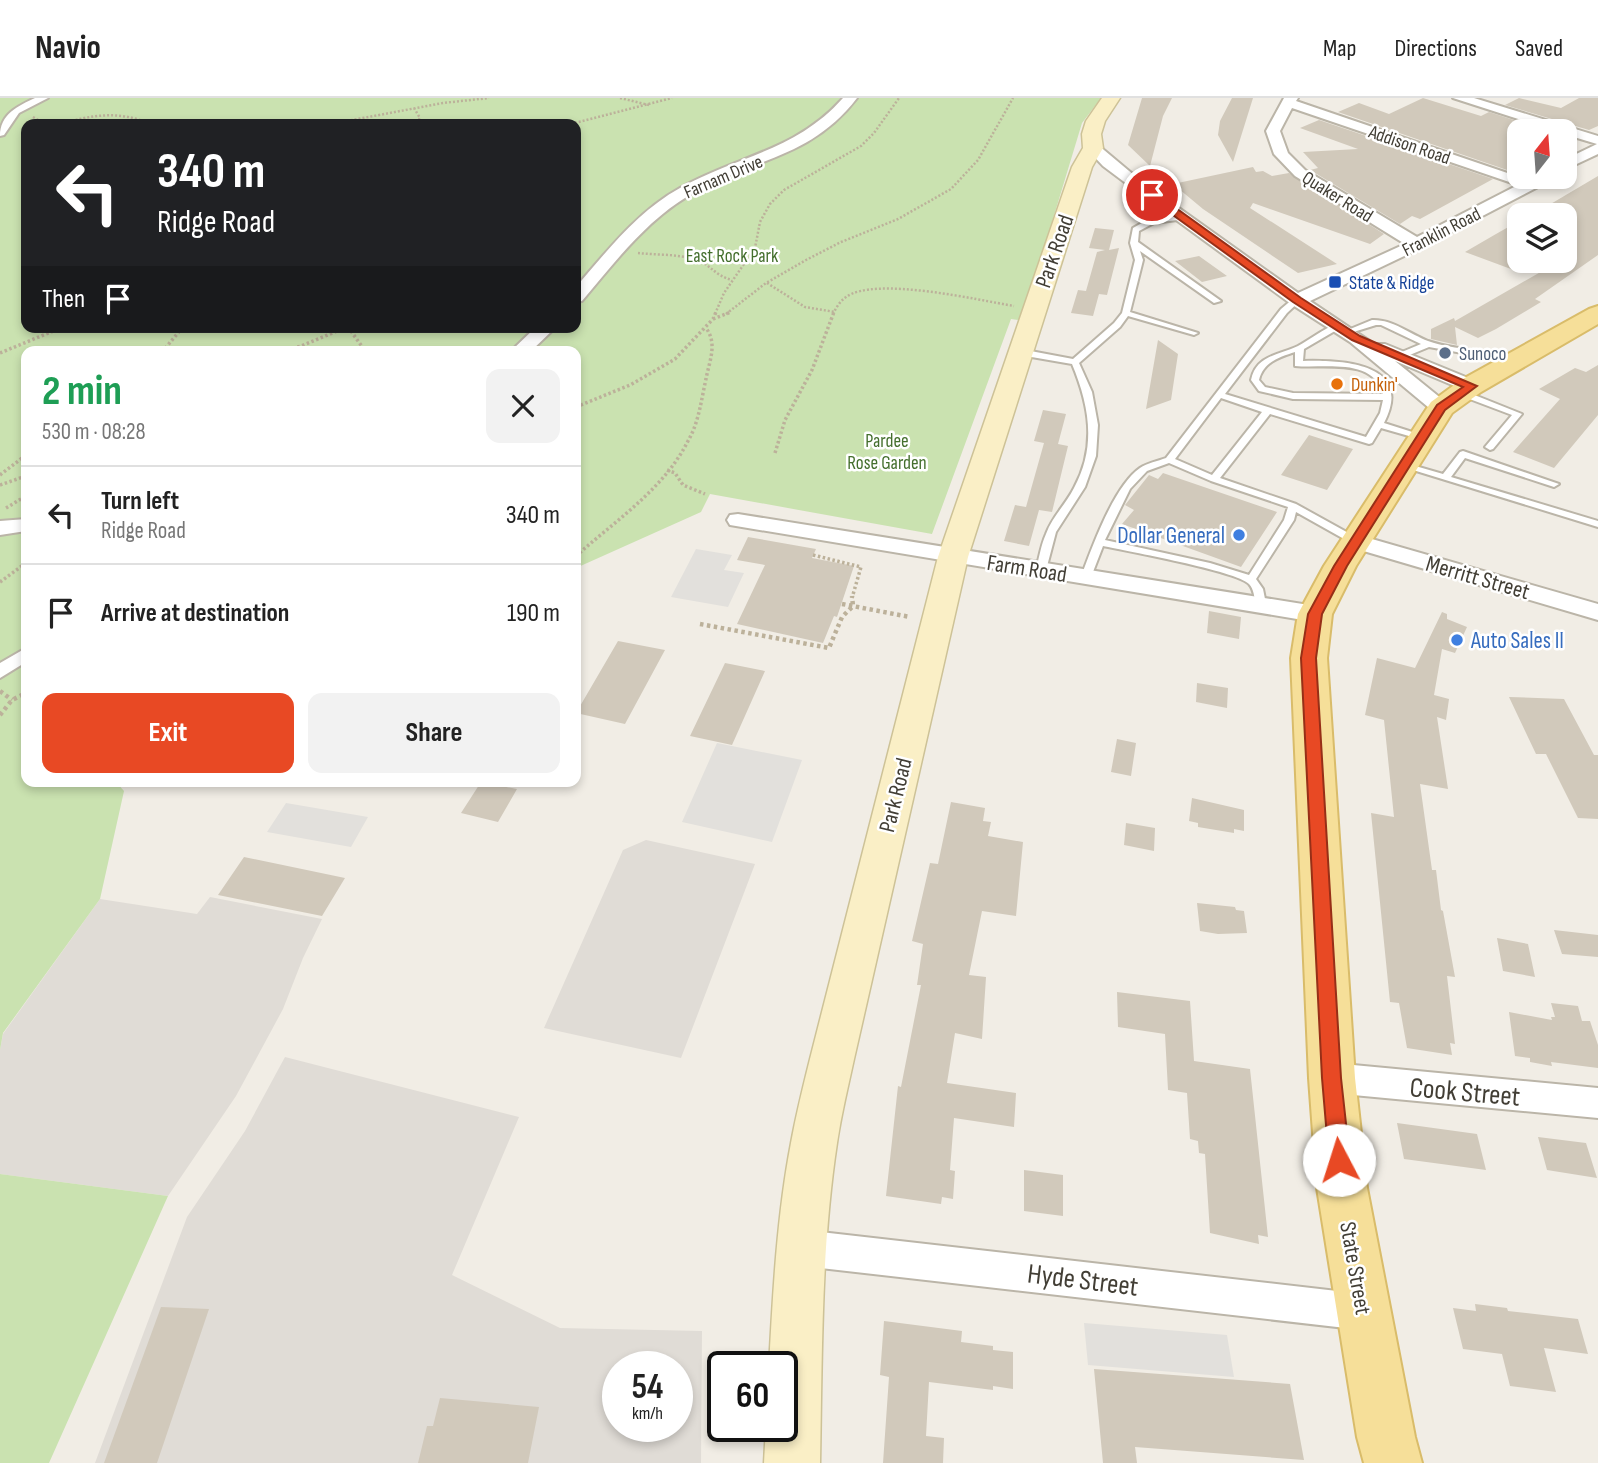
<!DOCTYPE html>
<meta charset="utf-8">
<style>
:root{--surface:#fff;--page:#f2f2f2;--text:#222;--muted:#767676;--line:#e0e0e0;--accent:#e84924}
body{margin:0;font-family:"Sofia Sans Condensed",sans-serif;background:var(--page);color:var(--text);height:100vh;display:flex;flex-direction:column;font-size:26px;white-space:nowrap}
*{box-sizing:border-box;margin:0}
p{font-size:23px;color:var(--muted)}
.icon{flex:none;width:38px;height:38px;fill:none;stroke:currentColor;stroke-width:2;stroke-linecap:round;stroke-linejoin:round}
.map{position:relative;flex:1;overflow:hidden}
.details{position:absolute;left:21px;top:248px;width:560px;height:441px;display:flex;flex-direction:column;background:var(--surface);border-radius:14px;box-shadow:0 4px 10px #0003}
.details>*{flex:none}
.hud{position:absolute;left:21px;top:21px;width:560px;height:214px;border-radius:14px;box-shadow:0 4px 10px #0003;background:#202124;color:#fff;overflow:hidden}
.needle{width:46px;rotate:17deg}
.buttons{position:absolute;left:1507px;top:21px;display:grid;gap:14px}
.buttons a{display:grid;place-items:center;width:70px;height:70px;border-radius:14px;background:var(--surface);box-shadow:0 4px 10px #0003;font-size:35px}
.speed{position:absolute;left:602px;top:1253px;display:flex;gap:14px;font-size:35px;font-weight:700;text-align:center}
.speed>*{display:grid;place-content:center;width:91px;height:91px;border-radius:50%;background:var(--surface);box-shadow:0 4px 10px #0003;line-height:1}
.speed small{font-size:18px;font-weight:400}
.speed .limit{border:4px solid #111;border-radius:10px;background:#fff;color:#111}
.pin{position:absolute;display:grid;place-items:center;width:60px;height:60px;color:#fff;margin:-30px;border:4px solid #fff;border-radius:50%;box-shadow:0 2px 7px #0007}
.me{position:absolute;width:77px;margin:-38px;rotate:355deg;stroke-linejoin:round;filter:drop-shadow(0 0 5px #0008)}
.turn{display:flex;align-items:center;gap:24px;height:147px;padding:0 21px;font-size:32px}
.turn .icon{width:91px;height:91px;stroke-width:2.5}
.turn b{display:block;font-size:49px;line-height:60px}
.then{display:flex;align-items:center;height:66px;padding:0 21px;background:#0003;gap:14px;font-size:26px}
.round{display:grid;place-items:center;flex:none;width:74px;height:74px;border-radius:14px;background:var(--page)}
.summary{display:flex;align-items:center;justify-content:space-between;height:119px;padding:0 21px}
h1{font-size:42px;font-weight:700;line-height:52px;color:#1e9e55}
.cta{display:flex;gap:14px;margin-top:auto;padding:14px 21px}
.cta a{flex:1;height:80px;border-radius:14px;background:var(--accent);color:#fff;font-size:28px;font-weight:700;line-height:80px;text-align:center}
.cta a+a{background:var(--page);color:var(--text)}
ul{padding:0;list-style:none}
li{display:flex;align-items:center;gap:21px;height:98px;padding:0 21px;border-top:2px solid var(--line)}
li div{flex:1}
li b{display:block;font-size:26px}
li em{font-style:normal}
header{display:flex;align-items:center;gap:42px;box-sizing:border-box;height:98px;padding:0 35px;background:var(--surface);border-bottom:2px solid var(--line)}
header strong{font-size:33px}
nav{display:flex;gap:38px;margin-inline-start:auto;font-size:24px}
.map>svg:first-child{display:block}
.industrial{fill:#e0dcd6;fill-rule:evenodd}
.green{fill:#cae2b0;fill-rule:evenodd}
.parking{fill:#e2e0dc}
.building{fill:#d1c9bb}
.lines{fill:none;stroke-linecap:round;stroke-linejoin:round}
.service-casing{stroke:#bbb5a8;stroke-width:4}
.pedestrian-casing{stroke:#bbb5a8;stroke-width:4}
.minor-casing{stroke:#bbb5a8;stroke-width:4}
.secondary-casing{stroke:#cdc297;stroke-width:3}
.primary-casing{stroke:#d9bc6a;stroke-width:4}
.path-far2{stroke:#bcb19a;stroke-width:2.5;stroke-dasharray:2 2;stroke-linecap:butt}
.path-far1{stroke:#bcb19a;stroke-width:3.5;stroke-dasharray:2.5 2.5;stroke-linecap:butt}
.path{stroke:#bcb19a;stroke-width:4.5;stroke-dasharray:3.5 3.5;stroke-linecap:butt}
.service{fill:#fff;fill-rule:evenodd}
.pedestrian{fill:#fff;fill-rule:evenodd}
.minor{fill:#fff;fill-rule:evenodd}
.secondary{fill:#faefc6;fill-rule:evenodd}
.primary{fill:#f6df99;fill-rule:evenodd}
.route{fill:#e84924;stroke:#972f17;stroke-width:2}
.transit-dot{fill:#1a4fb4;stroke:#fff;stroke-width:2.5}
.service-dot{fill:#5c6f8a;stroke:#fff;stroke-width:2.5}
.food-dot{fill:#e8710a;stroke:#fff;stroke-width:2.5}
.shop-dot{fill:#3f7fe0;stroke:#fff;stroke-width:2.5}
.labels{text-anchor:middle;stroke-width:5;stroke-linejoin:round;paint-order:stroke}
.far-street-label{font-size:19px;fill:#423e35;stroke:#fff}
.far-park-label{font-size:19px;fill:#446f2d;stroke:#fff}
.far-transit-label{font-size:19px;fill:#164399;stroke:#fff;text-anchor:start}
.far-service-label{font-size:19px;fill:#4e5e75;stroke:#fff;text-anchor:start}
.far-food-label{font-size:19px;fill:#c56008;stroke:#fff;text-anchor:start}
.street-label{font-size:23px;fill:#423e35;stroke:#fff}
.shop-label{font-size:23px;fill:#366cbe;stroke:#fff;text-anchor:end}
.near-street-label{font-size:28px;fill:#423e35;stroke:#fff}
</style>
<header>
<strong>Navio</strong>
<nav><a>Map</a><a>Directions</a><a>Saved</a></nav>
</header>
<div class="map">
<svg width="1598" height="1365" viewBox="0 0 1598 1365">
<rect width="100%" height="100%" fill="#f1ede5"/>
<path class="industrial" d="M646,742L755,766L681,960L544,930L623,752Z
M210,799L322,821L303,860L283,911L236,998L168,1098L0,1076V952L3,936L100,801L197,816Z
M285,959L519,1019L452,1177L560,1230L702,1233L701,1365H95L187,1119L245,1033ZM618,1269H677V1328H618Z"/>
<path class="green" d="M0,0H1101L1082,25L1036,177L1019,222L1011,221L932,436L710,396L701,414L576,470V254H26V684H116L124,693L100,801L3,935L0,952ZM26,26H576V229H26Z
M0,1076L168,1098L49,1365H0Z"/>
<path class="parking" d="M696,451L732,457L724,472L744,475L728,509L671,499Z
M717,645L802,662L772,744L682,724Z
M286,705L368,719L351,749L267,734Z
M1084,1225L1227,1237L1234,1279L1088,1267Z"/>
<path class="building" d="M1142,0H1172L1163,18L1150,68L1128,47Z
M1232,0H1253L1233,64L1218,37L1220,23Z
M1423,0L1481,18L1489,14L1547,33H1519V69L1510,73L1338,14L1359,5L1389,16Z
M1519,0L1561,10L1579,0H1598V28L1589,32L1505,7Z
M1319,22L1493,81L1420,121L1412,118L1400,126L1310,72L1318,70L1303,54L1358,51L1300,30Z
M1253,69L1256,74L1263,73L1272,78L1289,75L1384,136L1370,146L1253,105L1250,110L1337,166L1298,175L1203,111L1173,86Z
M1598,78V157L1535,201L1541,204L1496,231L1478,240L1455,229L1457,247L1431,241V231L1454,220L1455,223L1551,168L1564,173V117H1532Z
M1519,123V174L1465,154L1496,136Z
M1095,130L1114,132L1109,152L1119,150L1107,197L1099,196L1093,218L1071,215L1078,192L1086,193L1097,154L1105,152L1089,150Z
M1199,158L1227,178L1202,184L1175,163Z
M1158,242L1178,256L1171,302L1146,311Z
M1598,267V317L1554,370L1513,354L1560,301L1539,291L1575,270L1586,274Z
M1043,312L1066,316L1058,346L1068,348L1052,414L1039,412L1029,448L1004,443L1015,407L1026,409L1044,345L1034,343Z
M1309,337L1353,351L1327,392L1281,377Z
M1163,375L1277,414L1241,469L1122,426L1134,412L1125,407L1149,377L1158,381Z
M748,439L816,451L812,460L854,468L837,519L834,518L823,545L737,526L765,467L737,462Z
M1209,513L1241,519L1239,541L1207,535Z
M1442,514L1447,516V521L1467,529L1455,555L1442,551L1434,597L1449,601L1446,622L1437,619L1448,691L1420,686L1432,772H1436L1441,812L1443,813L1455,879L1447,878L1455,946L1450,945L1452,957L1407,950L1399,905L1390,904L1371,715L1394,719L1384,622L1365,617L1377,560L1415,570Z
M618,543L665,552L625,626L576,615Z
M725,565L765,573L732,647L690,638Z
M1197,585L1228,590L1227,610L1196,604Z
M1509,599L1564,601L1594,657H1598V721L1578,720L1546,656H1536Z
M1117,641L1136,645L1131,678L1111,674Z
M481,684L517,691L498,724L461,715Z
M1192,700L1244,712V733L1234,731V735L1198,729V725L1189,723Z
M951,704L985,710L983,723L991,724L988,738L1023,744L1016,818L982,813L969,877L986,879L982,941L955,935L947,985L1016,995L1014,1029L954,1020L950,1072L955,1073L953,1101L942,1099L941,1106L886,1098L898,988L901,989L921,887H917L923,846L912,843L930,765L938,766Z
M1126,725L1155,730L1154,753L1124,747Z
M244,759L345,780L322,818L218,797Z
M1197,805L1235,809L1236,812L1244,813L1247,835L1218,836L1200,833Z
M1554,832L1598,837V859L1562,856Z
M1497,840L1528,846L1535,879L1503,873Z
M1117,894L1190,903L1194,963L1250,971L1268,1139L1258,1137L1259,1146L1210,1135L1205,1056L1199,1055L1198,1043L1190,1041L1187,995L1168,992L1165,936L1118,929Z
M1551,905L1578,908L1582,923H1590L1598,947V970L1551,964L1552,968L1530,964V960L1515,958L1509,914L1552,922L1551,919H1555Z
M1397,1025L1477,1036L1486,1072L1404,1061Z
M1538,1039L1586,1045L1597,1080L1547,1072Z
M1024,1072L1063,1077V1118L1024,1113Z
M1475,1206L1507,1210L1508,1213L1578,1221L1588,1256L1544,1250L1556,1294L1510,1288L1502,1256L1463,1251L1453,1210L1476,1213Z
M161,1209L209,1211L157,1365H104Z
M884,1223L962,1233L961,1244L993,1248V1252L1013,1254V1291L993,1288V1292L929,1284L926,1338L944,1340L943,1365H883L889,1279L880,1277Z
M1094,1271L1290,1286L1304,1362L1135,1349L1137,1365H1103Z
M440,1300L539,1309L528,1365H418L427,1328H433Z"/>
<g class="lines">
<g class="service-casing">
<path id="service" d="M1182,117L1186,119L1185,121L1154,125L1139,133L1138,144L1221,203L1214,205L1140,153L1143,162L1130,214L1198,235L1194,237L1128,218L1120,229L1079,265L1092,294L1098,327L1096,358L1085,389L1056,434L1046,472L1041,475L1037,474L1036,472C1039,460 1041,447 1046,436C1052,419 1066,406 1074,390C1097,348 1089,307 1072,266L1020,257L1016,254L1020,251L1073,261L1114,225L1122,215L1135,162L1130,145L1133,130L1149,121Z
M1294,200L1301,202L1287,215L1225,296L1366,339L1380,315L1383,302L1293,301L1259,293L1251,282C1256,257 1279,257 1298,248C1311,241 1323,231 1337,226H1340V230L1304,251L1303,263C1342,262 1415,265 1384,325L1428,339L1423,342L1381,330L1372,345L1369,346L1270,316L1220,380L1296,406L1361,442V446H1353L1296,414L1294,422L1256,481L1263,491L1266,506L1261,510L1256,506C1254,499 1254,491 1249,486C1237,473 1126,453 1103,448L1091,479L1090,481H1082L1081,479C1092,449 1114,388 1140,370C1147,365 1158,363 1166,360L1281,211ZM1295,254V268C1324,271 1373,259 1383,296L1293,295L1265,289L1259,282C1263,264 1280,259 1295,254ZM1221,300L1262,314L1212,377L1175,361ZM1169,365L1211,383L1288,409L1284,422L1249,477L1210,465L1105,442L1130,391L1147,373Z
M1372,222C1392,221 1410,236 1428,243C1456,253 1487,249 1511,268L1507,271L1479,258L1429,249L1400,261L1397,260V256L1421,246L1381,227H1376L1347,236L1343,234Z
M1462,292L1522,316L1493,351L1490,352L1485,349L1512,317L1459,297V293Z
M1463,353L1559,386L1554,389L1551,388L1465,360L1451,379L1598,423V429L1400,368L1405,365L1443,376L1460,354Z"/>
</g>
<g class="pedestrian-casing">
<path id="pedestrian" d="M35,0H48L19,15L4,37L0,38C0,16 18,8 35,0Z
M26,550V564L0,580V565Z"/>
</g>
<g class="minor-casing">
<path id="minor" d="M843,0H857C809,63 747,61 688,98C645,124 614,165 582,203L576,204V189C607,153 638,113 680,90C738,57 795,54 843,0Z
M1284,0H1298L1296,3L1519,79L1529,81L1534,79H1552L1536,90L1423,149L1310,203L1374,246H1385L1478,284L1480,288L1478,292H1464L1395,263L1448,306L1451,310L1448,314H1434L1350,244L1291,206L1131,89L1103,68L1086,50L1088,47H1098L1141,83L1298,195L1405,146L1295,78L1274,56L1266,33ZM1292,10L1518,87L1417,139L1305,72L1288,55L1280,33Z
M1453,0H1474L1598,38V56L1564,72V62L1597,46L1564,36V33H1555Z
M536,229H556L530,254H510Z
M738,416L1315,508L1323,511L1327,516L1323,521L1315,524L730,427L727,422L730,417Z
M26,421V433L0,437V423Z
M1358,437L1598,506V522L1350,449L1347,444L1350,439Z
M1332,965L1598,990V1020L1332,995L1321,990L1316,980L1321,970Z
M803,1132L1363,1196L1376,1201L1381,1214L1376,1227L1363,1232L803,1168L791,1162L785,1150L791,1138Z"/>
</g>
<g class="secondary-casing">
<path id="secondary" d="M1102,0H1120L1105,23L1101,36L1103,50L1092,69L968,459L854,961C848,989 841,1017 837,1045C821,1150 822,1259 820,1365H764L766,1328H782V1269H769C773,1194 777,1118 791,1045C796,1017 803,989 810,961L938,459L1072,69L1083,50L1082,36L1086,23Z"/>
</g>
<g class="primary-casing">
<path id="primary" d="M1598,208V226L1481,294L1452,315L1356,468L1332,516L1327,560L1355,980L1367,1090L1415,1339L1422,1365H1364L1357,1339L1317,1090L1309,980L1291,560L1298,516L1324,468L1431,304L1461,282L1589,211Z"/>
</g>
<path class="path-far2" d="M620,0L649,7
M414,10L420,20L416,26
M33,19L45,26
M418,24L434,26
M60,26C92,17 119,12 150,26
M331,26L443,5L489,0
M571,26L672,0
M638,155C656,157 677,156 694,161C710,165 713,177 732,182
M767,185L805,209L835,214
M715,216L724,195L755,150L760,124L770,106L784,92L861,48L874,35L899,0
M726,216L766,185L806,162L841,144L898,121L951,91L978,62L1013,0
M833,216C836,210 840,203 846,199C875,178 978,202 1014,208"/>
<path class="path-far1" d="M713,221L731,214
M348,229L366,254
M162,254L183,229
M278,254L301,248L347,229
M0,255L63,229
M576,309L630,287L675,261L713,221L716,214
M775,355L785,322L812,272L834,214
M667,372L675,375L683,387L705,396
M0,377L26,357
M0,387L26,378
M6,410L26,398
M813,457L861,469L852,500
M576,458C615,423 664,391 688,343C699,324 701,303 706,281C709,264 718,246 706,230
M0,484L26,465"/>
<path class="path" d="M842,506L910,519
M700,526L829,550L842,519L853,508L852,498
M0,593L12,602
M0,617L12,602L26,595"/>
<use href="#service" class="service"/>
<use href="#pedestrian" class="pedestrian"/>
<use href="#minor" class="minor"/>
<use href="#secondary" class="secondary"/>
<use href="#primary" class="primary"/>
</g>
<path class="route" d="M1148,95H1155L1301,200L1360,238L1477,288L1445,312L1347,468L1322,516L1316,560L1341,980L1350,1062L1347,1069L1339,1072L1332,1069L1329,1062L1322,980L1301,560L1308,516L1334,468L1437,307L1463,289L1352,242L1293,204L1148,99Z"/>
<rect class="transit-dot" x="1328" y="177" width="14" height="14" rx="3.5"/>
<circle class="service-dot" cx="1445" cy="255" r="7"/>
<circle class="food-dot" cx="1337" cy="286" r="7"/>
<g class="shop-dot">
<circle cx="1239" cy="437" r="7"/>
<circle cx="1457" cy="542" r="7"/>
</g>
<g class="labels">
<g class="far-street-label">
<text transform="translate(1410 46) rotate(19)" y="7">Addison Road</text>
<text transform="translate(723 78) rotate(-23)" y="7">Farnam Drive</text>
<text transform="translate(1338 98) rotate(32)" y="7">Quaker Road</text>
<text transform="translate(1441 133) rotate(-27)" y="7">Franklin Road</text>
</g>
<g class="far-park-label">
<text x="732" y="164">East Rock Park</text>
<text x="887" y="349">Pardee<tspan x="887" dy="22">Rose Garden</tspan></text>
</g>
<g class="far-transit-label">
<text x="1349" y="191">State &amp; Ridge</text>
</g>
<g class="far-service-label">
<text x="1459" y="262">Sunoco</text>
</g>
<g class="far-food-label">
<text x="1351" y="293">Dunkin'</text>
</g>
<g class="street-label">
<text transform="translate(1054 153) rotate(-71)" y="8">Park Road</text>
<text transform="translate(1027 470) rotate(9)" y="8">Farm Road</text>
<text transform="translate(1478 479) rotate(16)" y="8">Merritt Street</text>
<text transform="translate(895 697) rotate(-76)" y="8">Park Road</text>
<text transform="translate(1356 1170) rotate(80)" y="8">State Street</text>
</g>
<g class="shop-label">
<text x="1225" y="445">Dollar General</text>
<text x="1471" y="550" text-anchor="start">Auto Sales II</text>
</g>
<g class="near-street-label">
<text transform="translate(1465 993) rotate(5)" y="10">Cook Street</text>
<text transform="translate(1083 1181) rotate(7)" y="10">Hyde Street</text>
</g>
</g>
</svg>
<div class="buttons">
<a><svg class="needle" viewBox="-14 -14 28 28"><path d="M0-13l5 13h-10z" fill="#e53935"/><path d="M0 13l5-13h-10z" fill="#767676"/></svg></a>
<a><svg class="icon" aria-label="layers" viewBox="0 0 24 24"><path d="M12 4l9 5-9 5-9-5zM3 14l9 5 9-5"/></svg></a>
</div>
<div class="speed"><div>54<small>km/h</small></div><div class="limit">60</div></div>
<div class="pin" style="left:1152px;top:97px;background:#d93025"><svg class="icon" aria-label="arrive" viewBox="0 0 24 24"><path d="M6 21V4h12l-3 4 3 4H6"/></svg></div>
<svg class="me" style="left:1339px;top:1062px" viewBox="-20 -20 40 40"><circle r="19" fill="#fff"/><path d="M0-13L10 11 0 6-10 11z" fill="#e84924"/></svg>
<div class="hud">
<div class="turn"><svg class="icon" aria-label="left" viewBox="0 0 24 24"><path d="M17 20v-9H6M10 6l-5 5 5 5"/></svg><div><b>340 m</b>Ridge Road</div></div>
<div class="then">Then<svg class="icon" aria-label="arrive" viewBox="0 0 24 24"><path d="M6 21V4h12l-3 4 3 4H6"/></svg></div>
</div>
<section class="details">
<div class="summary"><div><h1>2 min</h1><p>530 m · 08:28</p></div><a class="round"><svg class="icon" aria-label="close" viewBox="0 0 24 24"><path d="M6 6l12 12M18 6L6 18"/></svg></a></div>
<ul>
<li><svg class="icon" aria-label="left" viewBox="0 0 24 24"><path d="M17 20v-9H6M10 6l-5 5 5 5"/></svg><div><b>Turn left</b><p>Ridge Road</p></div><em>340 m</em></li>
<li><svg class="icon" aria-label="arrive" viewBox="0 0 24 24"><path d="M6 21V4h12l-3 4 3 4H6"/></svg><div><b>Arrive at destination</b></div><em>190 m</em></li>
</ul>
<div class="cta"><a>Exit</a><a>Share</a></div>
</section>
</div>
